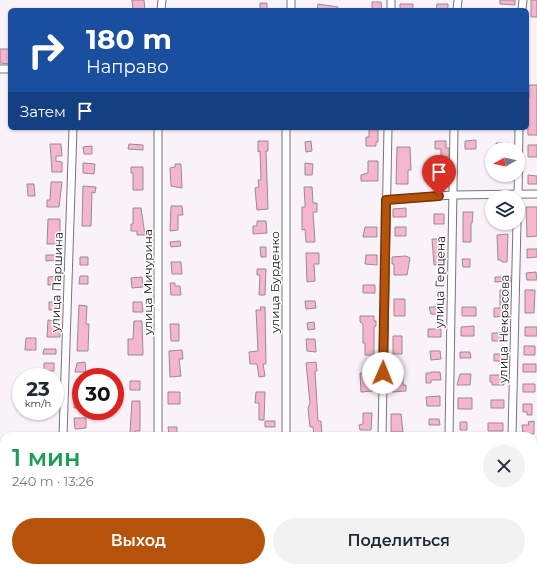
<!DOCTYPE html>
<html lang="ru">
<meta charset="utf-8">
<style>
:root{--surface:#fff;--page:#f2f2f3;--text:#1f2937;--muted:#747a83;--accent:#b45309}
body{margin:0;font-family:Montserrat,sans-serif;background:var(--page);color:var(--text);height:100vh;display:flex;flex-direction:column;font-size:15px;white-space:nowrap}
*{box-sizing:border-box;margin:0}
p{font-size:13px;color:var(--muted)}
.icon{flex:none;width:22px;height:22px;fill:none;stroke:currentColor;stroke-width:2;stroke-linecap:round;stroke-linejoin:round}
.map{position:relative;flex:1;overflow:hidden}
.details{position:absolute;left:0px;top:432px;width:537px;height:140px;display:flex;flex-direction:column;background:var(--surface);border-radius:12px 12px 0 0;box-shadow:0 1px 3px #0004}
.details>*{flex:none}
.top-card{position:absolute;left:8px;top:8px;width:521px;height:122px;border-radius:6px;box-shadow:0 1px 3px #0004;background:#1a4fa0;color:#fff;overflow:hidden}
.needle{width:26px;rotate:262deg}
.controls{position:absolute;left:485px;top:142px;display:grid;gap:8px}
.controls a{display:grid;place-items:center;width:40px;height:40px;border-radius:50%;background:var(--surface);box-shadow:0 1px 3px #0004;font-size:20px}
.speed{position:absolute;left:12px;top:368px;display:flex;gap:8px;font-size:20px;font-weight:700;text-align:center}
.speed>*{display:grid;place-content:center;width:52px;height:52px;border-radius:50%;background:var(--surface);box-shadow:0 1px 3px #0004;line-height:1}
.speed small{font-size:10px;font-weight:400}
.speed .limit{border:6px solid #d22;background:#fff;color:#111}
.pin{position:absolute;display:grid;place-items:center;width:34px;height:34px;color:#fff;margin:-41px -17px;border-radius:50% 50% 50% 0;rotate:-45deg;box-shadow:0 0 4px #0007}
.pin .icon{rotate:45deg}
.me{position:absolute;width:44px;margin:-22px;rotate:1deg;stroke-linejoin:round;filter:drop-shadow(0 0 3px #0008)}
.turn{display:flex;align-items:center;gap:14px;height:84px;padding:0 12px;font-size:18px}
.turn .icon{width:52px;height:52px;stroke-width:2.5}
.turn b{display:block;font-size:28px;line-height:34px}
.then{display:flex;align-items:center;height:38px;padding:0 12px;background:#0003;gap:8px;font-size:15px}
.round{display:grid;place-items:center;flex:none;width:42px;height:42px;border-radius:21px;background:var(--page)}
.summary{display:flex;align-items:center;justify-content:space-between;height:68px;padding:0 12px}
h1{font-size:24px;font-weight:600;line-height:30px;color:#1e9e55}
.action{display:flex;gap:8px;margin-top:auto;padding:8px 12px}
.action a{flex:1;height:46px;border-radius:24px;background:var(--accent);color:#fff;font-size:16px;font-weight:600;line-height:46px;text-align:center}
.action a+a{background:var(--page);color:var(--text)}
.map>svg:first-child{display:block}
.built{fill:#f1e5f0}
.building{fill:#f5b5cc;stroke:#968d90}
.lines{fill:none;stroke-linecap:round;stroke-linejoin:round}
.minor-casing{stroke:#7b747a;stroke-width:9}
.minor{stroke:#fff;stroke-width:7}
.route-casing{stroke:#753606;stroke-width:10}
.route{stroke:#b45309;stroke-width:7}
.labels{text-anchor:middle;stroke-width:3;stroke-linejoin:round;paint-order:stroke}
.street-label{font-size:12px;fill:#141214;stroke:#fff}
</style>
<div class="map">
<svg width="537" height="572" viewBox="0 0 537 572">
<rect width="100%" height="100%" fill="#f9f2f8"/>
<path class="built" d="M0,493H4V568H15L14,572H0Z"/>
<path class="building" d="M132,0H144L145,10H133Z
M500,0H515V5L500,4Z
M531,0H537V17H531Z
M372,2H381L382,10H372Z
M260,3H267V10H260Z
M318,4L338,7V10H317Z
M400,4H413V10H400Z
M437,4H448V10H436Z
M0,49H10V64L0,63Z
M529,85H537V135H528L527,98H529Z
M369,128H378V142H376V146H366V137H369Z
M476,140V149H465V141Z
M258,141H268V151H266L268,209L257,210L255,188L259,187L258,180H261L260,151L258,152Z
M311,141L312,151L306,152L305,142Z
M435,141H446V148H449V157H441V149H435Z
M496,143H509V148H497Z
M50,144H61L62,156H56V161L62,162V172H52Z
M129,144L143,145V150L128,149Z
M528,145H537V157H528Z
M92,146V154H84L83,147Z
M397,147H410L411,170H408V184H396Z
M368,161H378V181H361V175L368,173Z
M83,163L95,164L94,174L83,173Z
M305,163L313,164L312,175H305Z
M175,164H181L182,188L171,186L170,168L175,167Z
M434,164H446L445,173L435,172Z
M131,167H143V190H133V173H131Z
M528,175L537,176V184H528Z
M51,182H62L59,207H47V200H50Z
M27,184H34L35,196H28Z
M83,186L96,187L95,193L92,192L91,226H82Z
M304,187H312L313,203H317V212H313L315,242H306L305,229L302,230V207H305V203Z
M171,206H182L183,215H178V230L170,231Z
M526,207H537V236L527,237Z
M133,208H141L145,235H137V231H131V224H133Z
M406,208V217H393V209Z
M463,212H473L472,223H471V242H463Z
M434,214H444V224H434Z
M48,219H60V244H47Z
M257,221H266L267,233L253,234V226H257Z
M365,227H377V237H363Z
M395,227H406V236H395Z
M508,234L507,262H502L501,260H498L497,235Z
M432,239H444V265H434Z
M180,241L181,246L171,247L170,242Z
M260,247H266V257H261Z
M527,249H537V257L527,258Z
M306,253H319V264H314L315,281L307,282Z
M46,255H56V260L46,261Z
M366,255H377V265L365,264Z
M406,256L410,258L407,275H394V264H392V257Z
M80,257H88V265H80Z
M462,259H470V267H463Z
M171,262H181L182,274H172Z
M257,269H266L265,295H259L260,275H257Z
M536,272L537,280H527L526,273Z
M58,276L59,281L54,282L55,285H48V277Z
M80,276H88V284H79Z
M142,277L143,287L132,288L131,278Z
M495,277H511V281L495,282Z
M170,283H175V286H180L181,295H171Z
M363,285H375V293H363Z
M500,290H506V293H509V300H506V316L494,317V308H500Z
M525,290H535L534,313H525Z
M394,299H405V316H394Z
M305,301H315L316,308L306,309Z
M49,302H57V310H49Z
M133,302H142L143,312H133Z
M79,305L87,306L86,324H89L88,351H77Z
M260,307H265L266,364H263L265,376L259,377L257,364H250L249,352L258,351L256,310H261Z
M429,307H443V315L431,314Z
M462,307H476V316H462Z
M360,316H374V321H376V326L374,327V355H365V343H363V324L360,322Z
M48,320L56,321V330H60V337H47Z
M134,321H142L143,355H128V339H133Z
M314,322L315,329L308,330L307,323Z
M170,324H179V341H171Z
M474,326V336H461V327Z
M525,327H537V336H525Z
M428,329H441V337H428Z
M492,333H505V341H492Z
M393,336H402V354H393Z
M26,338H36V350H25Z
M306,339H315L316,352L307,351Z
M524,346H535V355H524Z
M44,349H56V354H43Z
M182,350L183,359H179L181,376L170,377L169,351Z
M430,351H440L441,359L431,360Z
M460,352H470L471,358H460Z
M494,354H505V361H494Z
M85,362L86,372H75L77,363Z
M316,362L317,371H315L318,421H321L322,436H314L313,427H310L308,408L310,403L306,363Z
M44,363H54V371H44Z
M523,364H536V372H523Z
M431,372H440L441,380H431V383H426V373H431Z
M360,373H373V391L361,392Z
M392,374H403V385H406V391L392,392Z
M460,374H471L470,385H457Z
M490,375H504V385H492V382H490Z
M130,381H140V390H130Z
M523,384H535V392H523Z
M75,388H81V408H74Z
M168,392H180V404H168Z
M256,392H265L264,420H259V403H255Z
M440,396V406H427L426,397Z
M458,398H472V409H458Z
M491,400H504V408H491Z
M132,401H140V431H135V433H130Z
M523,404H532V415H527V412H523Z
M363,413H372L371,430H360L359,425L363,424Z
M391,414H401L403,432H391Z
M74,418H86V428L75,429Z
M429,419H439L440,425H429Z
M265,421H275V427H265Z
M534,421V434H523L522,425H529L528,422Z
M460,422H467V430H460Z
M488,423H503V431H488Z
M168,427H177V436H169Z"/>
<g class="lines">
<g class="minor-casing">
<path id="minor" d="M161,10L162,0
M291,10V0
M391,10V0
M457,10L458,0
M522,10L523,0
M0,69H10
M158,128V436
M518,197L519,128
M386,200L452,195L537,194
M63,436L73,128
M286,436V128
M382,436L388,128
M449,436L454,128
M512,436L517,223
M0,481H4
M533,488H537
M57,572V568
M148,572V568
M285,572V568
M378,572V568
M446,572V568
M509,572V568"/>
</g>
<use href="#minor" class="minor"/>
</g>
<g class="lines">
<g class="route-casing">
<path id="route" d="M383,373L386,200L439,196"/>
</g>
<use href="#route" class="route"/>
</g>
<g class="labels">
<g class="street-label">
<text transform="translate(57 282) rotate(-88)" y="4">улица Паршина</text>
<text transform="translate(148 282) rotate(-90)" y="4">улица Мичурина</text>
<text transform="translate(275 282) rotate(-90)" y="4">улица Бурденко</text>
<text transform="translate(440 282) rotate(-89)" y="4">улица Герцена</text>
<text transform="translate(504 329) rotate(-89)" y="4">улица Некрасова</text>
</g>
</g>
</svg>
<div class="controls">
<a><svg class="needle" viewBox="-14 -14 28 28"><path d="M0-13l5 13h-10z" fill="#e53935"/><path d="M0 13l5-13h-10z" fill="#747a83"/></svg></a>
<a><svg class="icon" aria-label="layers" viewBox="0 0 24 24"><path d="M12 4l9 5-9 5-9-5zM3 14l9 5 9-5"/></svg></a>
</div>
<div class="speed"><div>23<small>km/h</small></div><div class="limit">30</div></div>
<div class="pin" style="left:439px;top:196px;background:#d93025"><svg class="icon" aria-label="arrive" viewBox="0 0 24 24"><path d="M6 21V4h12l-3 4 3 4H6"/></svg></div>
<svg class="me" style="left:383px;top:373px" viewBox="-20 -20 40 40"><circle r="19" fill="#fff"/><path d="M0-13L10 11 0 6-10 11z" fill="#b45309"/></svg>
<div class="top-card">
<div class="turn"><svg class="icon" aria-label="right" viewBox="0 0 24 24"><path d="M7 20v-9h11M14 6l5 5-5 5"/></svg><div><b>180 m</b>Направо</div></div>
<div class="then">Затем<svg class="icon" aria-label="arrive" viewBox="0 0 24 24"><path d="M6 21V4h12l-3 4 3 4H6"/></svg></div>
</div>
<section class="details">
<div class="summary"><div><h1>1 мин</h1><p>240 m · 13:26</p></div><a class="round"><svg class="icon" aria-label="close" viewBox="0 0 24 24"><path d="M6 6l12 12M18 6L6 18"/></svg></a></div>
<div class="action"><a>Выход</a><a>Поделиться</a></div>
</section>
</div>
